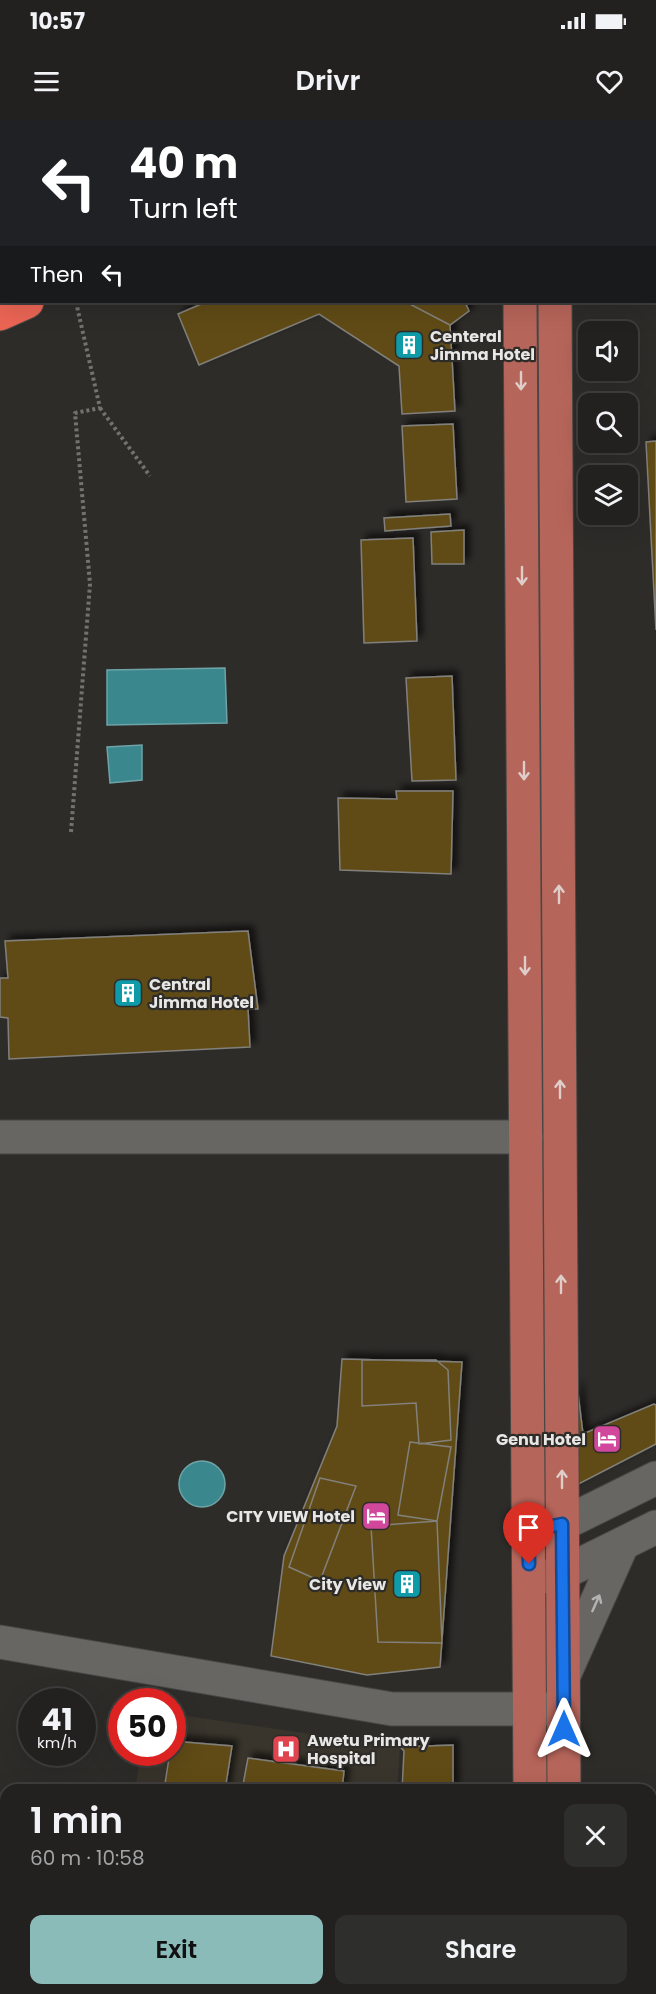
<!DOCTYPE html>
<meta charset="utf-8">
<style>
:root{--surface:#22211f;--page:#2e2e2c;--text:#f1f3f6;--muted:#a2a3a4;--line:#3f3e3d;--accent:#8bbbb9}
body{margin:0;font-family:Poppins,sans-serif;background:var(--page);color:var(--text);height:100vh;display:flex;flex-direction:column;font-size:22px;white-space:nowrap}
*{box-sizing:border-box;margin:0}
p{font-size:20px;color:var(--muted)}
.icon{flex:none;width:33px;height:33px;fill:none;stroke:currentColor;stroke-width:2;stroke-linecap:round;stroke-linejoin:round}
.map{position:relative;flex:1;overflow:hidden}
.drawer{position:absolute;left:0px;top:1664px;width:657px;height:212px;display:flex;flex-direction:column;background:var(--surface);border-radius:18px 18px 0 0;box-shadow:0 6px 24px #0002,0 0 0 2px var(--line)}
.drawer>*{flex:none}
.guide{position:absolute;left:0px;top:0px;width:657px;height:183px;box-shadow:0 6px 24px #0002,0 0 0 2px var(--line);background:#202124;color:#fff;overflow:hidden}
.controls{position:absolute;left:578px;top:201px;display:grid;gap:12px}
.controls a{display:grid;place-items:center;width:60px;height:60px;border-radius:12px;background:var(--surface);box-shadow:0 6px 24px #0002,0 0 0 2px var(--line);font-size:30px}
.speed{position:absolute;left:18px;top:1568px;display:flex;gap:12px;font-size:30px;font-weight:700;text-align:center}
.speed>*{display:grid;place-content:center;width:78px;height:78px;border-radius:50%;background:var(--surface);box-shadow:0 6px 24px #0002,0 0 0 2px var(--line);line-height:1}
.speed small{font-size:15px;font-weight:400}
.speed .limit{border:9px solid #d22;background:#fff;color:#111}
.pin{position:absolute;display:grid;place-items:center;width:51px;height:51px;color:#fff;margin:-62px -26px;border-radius:50% 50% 50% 0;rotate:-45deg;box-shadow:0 0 6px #0007}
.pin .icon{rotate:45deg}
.me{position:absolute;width:66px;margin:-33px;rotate:0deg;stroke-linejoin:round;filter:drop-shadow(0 0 4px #0008)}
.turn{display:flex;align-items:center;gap:21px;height:126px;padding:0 30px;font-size:27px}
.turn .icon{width:78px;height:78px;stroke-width:2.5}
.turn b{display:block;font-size:42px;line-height:51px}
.then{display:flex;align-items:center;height:57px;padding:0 30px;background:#0003;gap:12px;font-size:22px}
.round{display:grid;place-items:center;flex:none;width:63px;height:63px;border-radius:12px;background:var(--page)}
.headline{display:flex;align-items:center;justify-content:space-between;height:102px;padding:0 30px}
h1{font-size:36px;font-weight:600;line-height:45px}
.button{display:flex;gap:12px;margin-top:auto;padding:12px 30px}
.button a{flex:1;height:69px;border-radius:12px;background:var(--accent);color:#111;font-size:24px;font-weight:600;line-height:69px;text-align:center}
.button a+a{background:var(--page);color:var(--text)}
.status{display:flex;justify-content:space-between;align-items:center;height:42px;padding:0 30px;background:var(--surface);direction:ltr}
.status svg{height:16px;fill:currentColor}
header{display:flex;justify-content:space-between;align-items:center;height:78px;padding:0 30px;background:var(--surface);font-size:27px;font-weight:600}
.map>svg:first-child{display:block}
.built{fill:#39352c}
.green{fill:#2a4226}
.water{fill:#3a878e;stroke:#6ea4a8;stroke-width:1.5}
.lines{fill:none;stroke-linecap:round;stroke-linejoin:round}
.river{stroke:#3a878e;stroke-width:56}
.building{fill:#614b14;stroke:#81807c;stroke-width:1.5;filter:url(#shadow)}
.minor-casing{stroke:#484745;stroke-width:35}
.major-casing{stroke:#484745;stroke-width:35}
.highway-casing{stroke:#484745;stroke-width:35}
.path{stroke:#73726f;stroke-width:4;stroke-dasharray:3 3;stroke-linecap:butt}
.minor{stroke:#676662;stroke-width:33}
.major{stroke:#b6655a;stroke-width:33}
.highway{stroke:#eb6554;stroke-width:33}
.oneway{stroke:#decdc9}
.oneway2{stroke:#b4b3b1}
.route-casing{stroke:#114b97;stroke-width:15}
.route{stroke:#1a73e8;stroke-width:10}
.labels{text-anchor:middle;stroke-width:4.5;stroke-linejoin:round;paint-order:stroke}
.poi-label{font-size:16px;font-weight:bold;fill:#e8e7e5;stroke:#2e2c29;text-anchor:start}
</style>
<div class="status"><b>10:57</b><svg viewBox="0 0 49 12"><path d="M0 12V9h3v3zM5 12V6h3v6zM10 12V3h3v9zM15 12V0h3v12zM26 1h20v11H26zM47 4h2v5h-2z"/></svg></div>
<header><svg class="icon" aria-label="menu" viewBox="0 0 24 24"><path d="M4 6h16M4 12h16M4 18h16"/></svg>Drivr<svg class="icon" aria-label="heart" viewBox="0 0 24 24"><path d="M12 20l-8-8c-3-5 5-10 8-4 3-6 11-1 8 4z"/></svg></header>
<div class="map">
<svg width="656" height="1874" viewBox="0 0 656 1874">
<defs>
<filter id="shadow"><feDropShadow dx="5.5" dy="-5.5" stdDeviation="3" flood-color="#0009"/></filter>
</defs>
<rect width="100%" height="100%" fill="#2e2c29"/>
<path class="built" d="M173,1594L400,1627L397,1669L135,1670L141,1632H172Z"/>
<path class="green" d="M656,1745L654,1874H588V1869H651V1751Z"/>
<path class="water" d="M225,548L227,603L107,605V550Z
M142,625V660L110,663L107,627Z
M179 1364a23 23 0 1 1 46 0a23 23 0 1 1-46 0Z"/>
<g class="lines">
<path class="river" d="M651,1811L656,1810
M0,1839L6,1838
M261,1869L280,1874
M429,1874L510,1871"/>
</g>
<path class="building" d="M281,0H347L281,2Z
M206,182H406L450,205L455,291L402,294L399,246L319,194L199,245L178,194Z
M406,182H465L469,191L450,205Z
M453,304L457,379L406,382L402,306Z
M656,321V510L646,322Z
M450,394L451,406L385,411L384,398Z
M464,410V444H432L431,412Z
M413,418L417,521L364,523L361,420Z
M452,556L456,660L412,661L406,558Z
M396,671H453L451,754L340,750L338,678L397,679Z
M248,811L258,889H248L250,927L9,939L8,898L0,897V858H8L5,821Z
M342,1239L462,1242L440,1547L367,1555L271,1536L284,1436L337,1306Z
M362,1240H436L448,1250L451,1320L419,1324L416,1283L362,1286Z
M577,1265L583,1314L654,1284L656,1285V1324L563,1372Z
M410,1322L451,1327L437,1401L398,1395Z
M320,1358L356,1366L320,1461L289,1447Z
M437,1401L442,1523L378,1522L371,1406Z
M172,1621L232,1626L225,1670H164L170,1632H172Z
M453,1625V1670H402L404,1631L400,1627Z
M248,1638L344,1651L342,1670H242Z"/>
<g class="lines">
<g class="minor-casing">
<path id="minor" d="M21,0V2
M263,0V2
M0,1017H526
M537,1409L563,1404L656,1358
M537,1458L563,1453L656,1407
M0,1522L392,1589H559
M564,1555L622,1425"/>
</g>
<g class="major-casing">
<path id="major" d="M519,0V2
M554,0V2
M520,182L530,1670
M555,182L564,1670
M531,1869V1874
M565,1869V1874"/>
</g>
<g class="highway-casing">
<path id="highway" d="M452,2L455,0
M0,194L27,182"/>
</g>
<path class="path" d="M100,288L150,356
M71,712L90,464L75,293L100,288L76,182"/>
<use href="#minor" class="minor"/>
<use href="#major" class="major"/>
<use href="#highway" class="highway"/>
</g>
<defs><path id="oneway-shaft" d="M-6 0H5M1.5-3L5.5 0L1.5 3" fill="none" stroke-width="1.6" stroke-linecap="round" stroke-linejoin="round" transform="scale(1.5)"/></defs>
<g class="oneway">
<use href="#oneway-shaft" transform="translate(521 261) rotate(90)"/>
<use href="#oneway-shaft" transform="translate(522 456) rotate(90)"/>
<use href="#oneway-shaft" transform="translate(524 651) rotate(90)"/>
<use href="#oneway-shaft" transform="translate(559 774) rotate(-90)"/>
<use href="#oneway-shaft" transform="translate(525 846) rotate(90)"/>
<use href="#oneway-shaft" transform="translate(560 969) rotate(-90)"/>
<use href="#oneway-shaft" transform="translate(561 1164) rotate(-90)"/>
<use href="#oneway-shaft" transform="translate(562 1359) rotate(-90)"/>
</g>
<use class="oneway2" href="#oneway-shaft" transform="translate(596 1483) rotate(-66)"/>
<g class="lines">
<g class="route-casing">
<path id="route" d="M529,1444L528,1411L562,1404L564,1609"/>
</g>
<use href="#route" class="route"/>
</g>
<defs>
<g id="building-square" transform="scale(1.5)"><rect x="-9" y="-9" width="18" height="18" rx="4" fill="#0f9aa8" stroke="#2e2c29"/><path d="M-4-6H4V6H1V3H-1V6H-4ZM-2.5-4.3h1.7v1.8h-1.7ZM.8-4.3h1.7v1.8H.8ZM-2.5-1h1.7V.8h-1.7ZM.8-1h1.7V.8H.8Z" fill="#fff"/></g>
<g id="hotel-square" transform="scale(1.5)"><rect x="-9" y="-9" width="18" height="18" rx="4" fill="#d1479c" stroke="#2e2c29"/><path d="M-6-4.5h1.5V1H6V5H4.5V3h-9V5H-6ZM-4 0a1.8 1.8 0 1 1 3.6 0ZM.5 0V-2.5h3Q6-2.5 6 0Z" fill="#fff"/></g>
<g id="hospital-square" transform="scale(1.5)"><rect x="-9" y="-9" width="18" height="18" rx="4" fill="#e0444e" stroke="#2e2c29"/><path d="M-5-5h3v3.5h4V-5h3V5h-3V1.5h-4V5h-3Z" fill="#fff"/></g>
</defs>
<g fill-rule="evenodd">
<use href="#building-square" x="409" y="225"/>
<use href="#building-square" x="128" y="873"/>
<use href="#hotel-square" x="607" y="1319"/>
<use href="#hotel-square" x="376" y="1396"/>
<use href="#building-square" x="407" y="1464"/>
<use href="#hospital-square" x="286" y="1629"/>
</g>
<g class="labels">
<g class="poi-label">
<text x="430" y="222">Centeral<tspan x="430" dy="18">Jimma Hotel</tspan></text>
<text x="149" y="870">Central<tspan x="149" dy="18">Jimma Hotel</tspan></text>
<text x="586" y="1325" text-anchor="end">Genu Hotel</text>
<text x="355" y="1402" text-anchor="end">CITY VIEW Hotel</text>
<text x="386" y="1470" text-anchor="end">City View</text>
<text x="307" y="1626">Awetu Primary<tspan x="307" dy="18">Hospital</tspan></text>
</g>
</g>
</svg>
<div class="controls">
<a><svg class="icon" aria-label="sound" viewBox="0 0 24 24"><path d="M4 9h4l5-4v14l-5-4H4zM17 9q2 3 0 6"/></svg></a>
<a><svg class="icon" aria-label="search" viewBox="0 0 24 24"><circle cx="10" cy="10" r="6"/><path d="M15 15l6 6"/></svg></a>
<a><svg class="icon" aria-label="layers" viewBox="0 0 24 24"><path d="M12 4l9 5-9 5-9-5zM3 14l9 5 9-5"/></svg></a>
</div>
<div class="speed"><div>41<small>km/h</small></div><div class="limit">50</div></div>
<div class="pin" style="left:529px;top:1444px;background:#d93025"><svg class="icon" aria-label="arrive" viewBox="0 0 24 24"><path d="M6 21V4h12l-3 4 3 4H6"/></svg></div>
<svg class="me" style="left:564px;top:1609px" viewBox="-20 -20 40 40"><path d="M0-17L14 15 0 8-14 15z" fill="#1a73e8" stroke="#fff" stroke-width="4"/></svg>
<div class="guide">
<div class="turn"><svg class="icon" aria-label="left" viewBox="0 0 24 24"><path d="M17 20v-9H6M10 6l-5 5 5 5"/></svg><div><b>40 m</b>Turn left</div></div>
<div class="then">Then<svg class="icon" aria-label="left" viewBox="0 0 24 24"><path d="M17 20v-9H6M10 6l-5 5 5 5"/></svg></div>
</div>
<section class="drawer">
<div class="headline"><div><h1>1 min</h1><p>60 m · 10:58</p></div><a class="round"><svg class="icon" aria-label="close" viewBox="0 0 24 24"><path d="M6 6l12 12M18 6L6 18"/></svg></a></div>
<div class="button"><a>Exit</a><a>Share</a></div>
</section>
</div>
